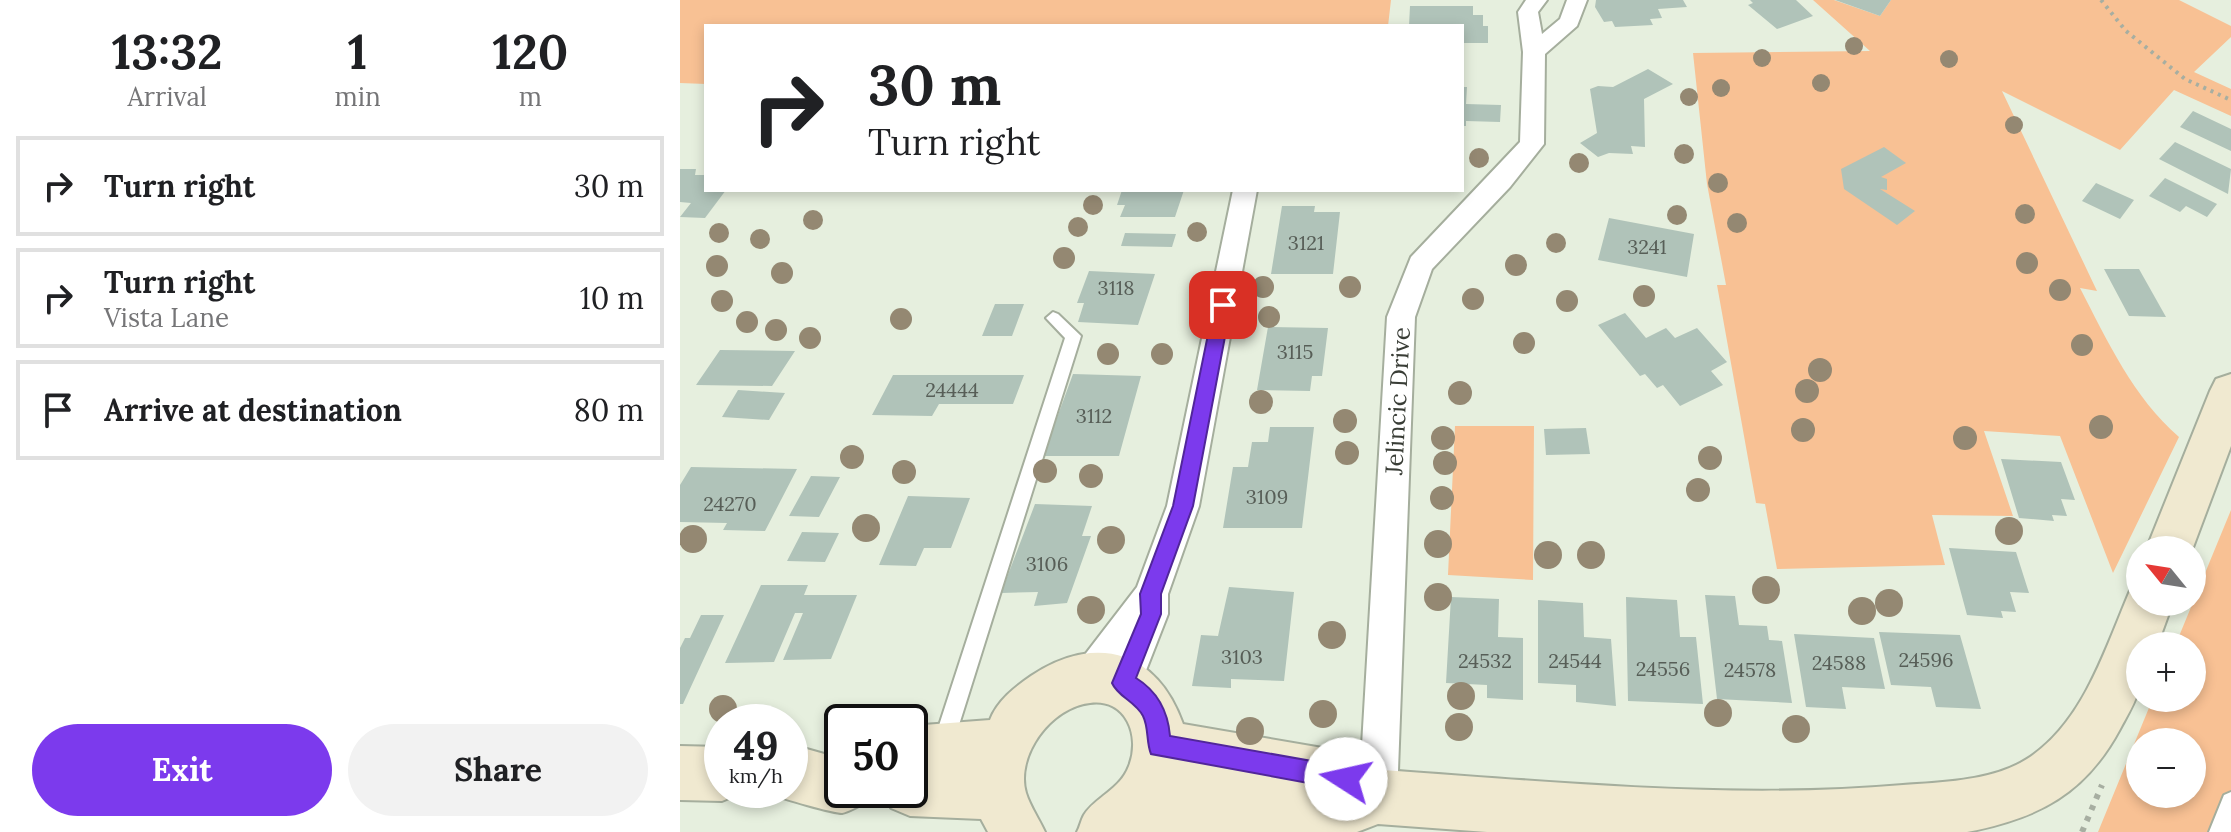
<!DOCTYPE html>
<meta charset="utf-8">
<style>
:root{--surface:#fff;--page:#f2f2f2;--text:#202124;--muted:#757577;--line:#e0e0e0;--accent:#7c3aed}
body{margin:0;font-family:Lora,serif;background:var(--page);color:var(--text);height:100vh;display:flex;flex-direction:column;font-size:30px;white-space:nowrap}
*{box-sizing:border-box;margin:0}
p{font-size:26px;color:var(--muted)}
.icon{flex:none;width:44px;height:44px;fill:none;stroke:currentColor;stroke-width:2;stroke-linecap:round;stroke-linejoin:round}
.map{position:relative;flex:1;overflow:hidden}
.drawer{display:flex;flex-direction:column;background:var(--surface);width:680px}
.drawer>*{flex:none}
.guide{position:absolute;left:24px;top:24px;width:760px;height:168px;border-radius:0px;box-shadow:0 4px 12px #0003;background:#fff;color:var(--text);overflow:hidden}
.needle{width:52px;rotate:300deg}
.buttons{position:absolute;left:1446px;top:536px;display:grid;gap:16px}
.buttons a{display:grid;place-items:center;width:80px;height:80px;border-radius:50%;background:var(--surface);box-shadow:0 4px 12px #0003;font-size:40px}
.speed{position:absolute;left:24px;top:704px;display:flex;gap:16px;font-size:40px;font-weight:700;text-align:center}
.speed>*{display:grid;place-content:center;width:104px;height:104px;border-radius:50%;background:var(--surface);box-shadow:0 4px 12px #0003;line-height:1}
.speed small{font-size:20px;font-weight:400}
.speed .limit{border:4px solid #111;border-radius:12px;background:#fff;color:#111}
.pin{position:absolute;display:grid;place-items:center;width:68px;height:68px;color:#fff;margin:-34px;border-radius:16px;box-shadow:0 4px 12px #0006}
.me{position:absolute;width:88px;margin:-44px;rotate:280deg;stroke-linejoin:round;filter:drop-shadow(0 0 6px #0008)}
.turn{display:flex;align-items:center;gap:28px;height:168px;padding:0 32px;font-size:36px}
.turn .icon{width:104px;height:104px;stroke-width:2.5}
.turn b{display:block;font-size:56px;line-height:68px}
.eta{display:flex;justify-content:space-evenly;align-items:center;height:136px;text-align:center}
.eta b{font-size:48px;font-weight:800;line-height:56px}
.primary-button{display:flex;gap:16px;margin-top:auto;padding:16px 32px}
.primary-button a{flex:1;height:92px;border-radius:48px;background:var(--accent);color:#fff;font-size:32px;font-weight:800;line-height:92px;text-align:center}
.primary-button a+a{background:var(--page);color:var(--text)}
ul{padding:0;list-style:none}
li{display:flex;align-items:center;gap:24px;height:100px;margin:0 16px 12px;padding:0 16px;border:4px solid var(--line);border-radius:0px}
li div{flex:1}
li b{display:block;font-size:30px}
li em{font-style:normal}
main{display:flex;flex:1;min-height:0}
.map>svg:first-child{display:block}
.green{fill:#f8c194;fill-rule:evenodd}
.building{fill:#b0c3b9}
.lines{fill:none;stroke-linecap:round;stroke-linejoin:round}
.lane-casing{stroke:#a5ae9d;stroke-width:4}
.street-casing{stroke:#a5ae9d;stroke-width:4}
.secondary-casing{stroke:#a5ae9d;stroke-width:4}
.path-far1{stroke:#a7aea1;stroke-width:4;stroke-dasharray:3 5;stroke-linecap:butt}
.path{stroke:#a7aea1;stroke-width:6;stroke-dasharray:5 7;stroke-linecap:butt}
.lane{fill:#fff;fill-rule:evenodd}
.street{fill:#fff;fill-rule:evenodd}
.secondary{fill:#f0e9d0;fill-rule:evenodd}
.tree{fill:#948872}
.route{fill:#7c3aed;stroke:#51269a;stroke-width:2}
.labels{text-anchor:middle;stroke-width:6;stroke-linejoin:round;paint-order:stroke}
.number-label{font-size:20px;fill:#575e57}
.street-label{font-size:24px;fill:#393d36;stroke:#fff}
</style>
<main>
<section class="drawer">
<div class="eta">
<div><b>13:32</b><p>Arrival</p></div>
<div><b>1</b><p>min</p></div>
<div><b>120</b><p>m</p></div>
</div>
<ul>
<li><svg class="icon" aria-label="right" viewBox="0 0 24 24"><path d="M7 20v-9h11M14 6l5 5-5 5"/></svg><div><b>Turn right</b></div><em>30 m</em></li>
<li><svg class="icon" aria-label="right" viewBox="0 0 24 24"><path d="M7 20v-9h11M14 6l5 5-5 5"/></svg><div><b>Turn right</b><p>Vista Lane</p></div><em>10 m</em></li>
<li><svg class="icon" aria-label="arrive" viewBox="0 0 24 24"><path d="M6 21V4h12l-3 4 3 4H6"/></svg><div><b>Arrive at destination</b></div><em>80 m</em></li>
</ul>
<div class="primary-button"><a>Exit</a><a>Share</a></div>
</section>
<div class="map">
<svg width="1551" height="832" viewBox="0 0 1551 832">
<rect width="100%" height="100%" fill="#e6efde"/>
<path class="green" d="M0,0H711L708,26H26V84L0,83Z
M1133,0H1154L1200,16L1211,0H1499L1551,26V37L1514,72L1551,89V116L1494,90L1440,150L1322,91L1417,291L1400,288C1428,342 1453,397 1499,437L1433,573L1380,436L1304,431L1333,516L1252,515L1265,565L1097,569L1085,504L1076,503L1037,285H1046L1027,184L1013,53L1190,51Z
M775,426H854L853,580L768,575Z
M1551,510V832H1418L1473,698H1512V646H1495ZM1460,742H1512V794H1460Z"/>
<path class="building" d="M916,0H1003L1007,7L978,9L982,18L970,19L973,25L935,27L932,21L924,22L915,7Z
M1070,0H1116L1133,16L1097,29L1068,5L1073,3Z
M1155,0H1211L1200,16Z
M730,6H793V15H803V26H808V43H782V26H729Z
M968,69L993,84L964,99L965,147L951,146L953,154L929,153L918,157L900,143L917,133L910,89L918,86L933,87Z
M782,87H787L786,104L821,105L820,122L786,121V126H782Z
M1513,111L1551,129V151L1500,127Z
M1495,142L1551,169L1548,194L1479,159Z
M1204,147L1226,163L1201,177L1207,179V190L1200,189L1235,211L1217,225L1164,189L1161,169Z
M0,169H16L15,175H26V190H46L25,218L0,217L11,203L0,202Z
M1485,178L1537,204L1527,217L1506,206L1500,212L1469,196Z
M1416,183L1454,200L1440,219L1402,201Z
M442,190H504L495,217H440L445,205H437Z
M602,206H635L634,212H660L653,274H591Z
M929,218L1014,234L1007,277L918,260Z
M445,233L496,234L492,247L441,246Z
M1424,269H1459L1486,317L1449,316Z
M409,271L475,274L458,325L398,322L404,303H397Z
M315,304H344L332,336H302Z
M945,313L966,338L986,328L995,338L1017,328L1047,362L1031,371L1043,385L1000,406L983,385L977,388L965,374L960,376L918,325Z
M588,327L648,328L642,376H632L630,391L577,390Z
M40,350L115,351L92,386L16,385Z
M393,374L461,376L439,456H363Z
M213,375H344L333,404H259L252,416L192,415Z
M58,390L105,393L89,420L42,417Z
M590,427H634L622,528H543L553,467H568L572,442H588Z
M906,428L910,454L866,455L864,429Z
M1321,459L1381,462L1395,500L1381,499L1387,516L1372,515L1374,521L1339,518Z
M11,467L117,469L85,531L43,530L47,523L0,522V485Z
M131,476L160,477L139,517L109,516Z
M228,496L290,498L271,548H244L236,566L199,565Z
M355,504L412,506L402,536H411L387,603L354,606L358,592L321,593Z
M122,532L159,533L145,562L107,561Z
M1269,548L1336,552L1349,593L1330,592L1336,612L1321,611L1323,618L1287,615Z
M81,585H128L124,595H177L151,659L103,660L123,613H115L94,662L45,663Z
M549,587L614,592L604,681L551,679V688L512,686L521,635L538,636Z
M1025,595L1055,596L1059,625L1087,626L1089,640L1102,641L1112,703L1037,699Z
M771,597L819,599L818,637L843,638V700L807,698V685L766,683Z
M946,597L997,600L1000,637H1016L1023,704L948,701Z
M858,600L903,603L904,637L931,639L936,706L896,702V685L858,683Z
M21,615H44L3,704H0V648L5,638H10Z
M1199,632L1280,635L1301,709L1256,707L1251,687L1211,685Z
M1114,634L1194,638L1205,689L1162,687L1166,709L1126,707Z"/>
<g class="lines">
<g class="lane-casing">
<path id="lane" d="M373,312L378,314L401,336L273,744L270,751L263,754L256,751L253,744L385,338L366,318Z
M1551,792V832H1529L1544,795Z"/>
</g>
<g class="street-casing">
<path id="street" d="M846,0H867L858,12L862,34L880,19L887,0H907L897,26L865,54L864,144L830,187L752,269L735,317L717,797L712,811L698,816L684,811L679,797L707,317L731,257L840,142L843,52L838,12Z
M553,190H577L519,506L488,594V614L456,696L443,701L430,696L426,686L410,696L397,691L392,678L397,665L457,587L487,506Z"/>
</g>
<g class="secondary-casing">
<path id="secondary" d="M1551,374V446L1512,550H1466L1530,391L1536,379Z
M1460,583V602H1493L1477,646H1460C1460,659 1463,677 1459,689C1455,703 1447,716 1440,729C1405,794 1359,818 1287,832H807L698,824L677,832H397C400,827 401,820 404,815C415,797 440,790 449,766C461,736 446,698 410,703C371,707 335,756 346,793C350,806 359,819 365,832H308L301,819L230,816L211,808L203,790H230V726L310,720C317,701 335,687 351,676C415,633 477,650 503,724L666,752L703,770C877,782 1050,800 1223,785C1262,782 1313,781 1347,759C1405,722 1426,645 1452,586Z
M0,746L42,747V790H62L61,793L42,801L0,800Z
M110,748H123L162,759V790H187L181,805C176,807 168,812 162,813C153,813 101,798 91,794L90,790H110Z"/>
</g>
<path class="path-far1" d="M1421,0L1446,31L1505,79L1551,100"/>
<path class="path" d="M1402,832L1422,785"/>
<use href="#lane" class="lane"/>
<use href="#street" class="street"/>
<use href="#secondary" class="secondary"/>
</g>
<g class="tree">
<circle cx="1174" cy="46" r="9"/>
<circle cx="1082" cy="58" r="9"/>
<circle cx="1269" cy="59" r="9"/>
<circle cx="1141" cy="83" r="9"/>
<circle cx="1041" cy="88" r="9"/>
<circle cx="1009" cy="97" r="9"/>
<circle cx="1334" cy="125" r="9"/>
<circle cx="1004" cy="154" r="10"/>
<circle cx="799" cy="158" r="10"/>
<circle cx="899" cy="163" r="10"/>
<circle cx="1038" cy="183" r="10"/>
<circle cx="413" cy="205" r="10"/>
<circle cx="1345" cy="214" r="10"/>
<circle cx="997" cy="215" r="10"/>
<circle cx="133" cy="220" r="10"/>
<circle cx="1057" cy="223" r="10"/>
<circle cx="398" cy="227" r="10"/>
<circle cx="517" cy="232" r="10"/>
<circle cx="39" cy="233" r="10"/>
<circle cx="80" cy="239" r="10"/>
<circle cx="876" cy="243" r="10"/>
<circle cx="384" cy="258" r="11"/>
<circle cx="1347" cy="263" r="11"/>
<circle cx="836" cy="265" r="11"/>
<circle cx="37" cy="266" r="11"/>
<circle cx="102" cy="273" r="11"/>
<circle cx="583" cy="287" r="11"/>
<circle cx="670" cy="287" r="11"/>
<circle cx="1380" cy="290" r="11"/>
<circle cx="964" cy="296" r="11"/>
<circle cx="793" cy="299" r="11"/>
<circle cx="42" cy="301" r="11"/>
<circle cx="887" cy="301" r="11"/>
<circle cx="589" cy="317" r="11"/>
<circle cx="221" cy="319" r="11"/>
<circle cx="67" cy="322" r="11"/>
<circle cx="96" cy="330" r="11"/>
<circle cx="130" cy="338" r="11"/>
<circle cx="844" cy="343" r="11"/>
<circle cx="1402" cy="345" r="11"/>
<circle cx="428" cy="354" r="11"/>
<circle cx="482" cy="354" r="11"/>
<circle cx="1140" cy="370" r="12"/>
<circle cx="1127" cy="391" r="12"/>
<circle cx="780" cy="393" r="12"/>
<circle cx="581" cy="402" r="12"/>
<circle cx="665" cy="421" r="12"/>
<circle cx="1421" cy="427" r="12"/>
<circle cx="1123" cy="430" r="12"/>
<circle cx="763" cy="438" r="12"/>
<circle cx="1285" cy="438" r="12"/>
<circle cx="667" cy="453" r="12"/>
<circle cx="172" cy="457" r="12"/>
<circle cx="1030" cy="458" r="12"/>
<circle cx="765" cy="463" r="12"/>
<circle cx="365" cy="471" r="12"/>
<circle cx="224" cy="472" r="12"/>
<circle cx="411" cy="476" r="12"/>
<circle cx="1018" cy="490" r="12"/>
<circle cx="762" cy="498" r="12"/>
<circle cx="186" cy="528" r="14"/>
<circle cx="1329" cy="531" r="14"/>
<circle cx="13" cy="539" r="14"/>
<circle cx="431" cy="540" r="14"/>
<circle cx="758" cy="544" r="14"/>
<circle cx="868" cy="555" r="14"/>
<circle cx="911" cy="555" r="14"/>
<circle cx="1086" cy="590" r="14"/>
<circle cx="758" cy="597" r="14"/>
<circle cx="1209" cy="603" r="14"/>
<circle cx="411" cy="610" r="14"/>
<circle cx="1182" cy="611" r="14"/>
<circle cx="652" cy="635" r="14"/>
<circle cx="781" cy="696" r="14"/>
<circle cx="43" cy="709" r="14"/>
<circle cx="1038" cy="713" r="14"/>
<circle cx="643" cy="714" r="14"/>
<circle cx="779" cy="727" r="14"/>
<circle cx="1116" cy="729" r="14"/>
<circle cx="570" cy="731" r="14"/>
</g>
<path class="route" d="M543,299L551,305L513,506L481,594V614L456,678C477,691 488,712 490,736L666,767L674,771L678,779L674,787L666,790L471,754C466,742 469,728 463,716C455,701 438,697 432,683L461,614L460,594L493,506L534,305Z"/>
<g class="labels">
<g class="number-label">
<text x="626" y="250">3121</text>
<text x="967" y="254">3241</text>
<text x="436" y="295">3118</text>
<text x="615" y="359">3115</text>
<text x="272" y="397">24444</text>
<text x="414" y="423">3112</text>
<text x="587" y="504">3109</text>
<text x="50" y="511">24270</text>
<text x="367" y="571">3106</text>
<text x="562" y="664">3103</text>
<text x="1246" y="667">24596</text>
<text x="805" y="668">24532</text>
<text x="895" y="668">24544</text>
<text x="1159" y="670">24588</text>
<text x="983" y="676">24556</text>
<text x="1070" y="677">24578</text>
</g>
<g class="street-label">
<text transform="translate(718 401) rotate(-87)" y="8">Jelincic Drive</text>
</g>
</g>
</svg>
<div class="buttons">
<a><svg class="needle" viewBox="-14 -14 28 28"><path d="M0-13l5 13h-10z" fill="#e53935"/><path d="M0 13l5-13h-10z" fill="#757577"/></svg></a>
<a>+</a>
<a>−</a>
</div>
<div class="speed"><div>49<small>km/h</small></div><div class="limit">50</div></div>
<div class="pin" style="left:543px;top:305px;background:#d93025"><svg class="icon" aria-label="arrive" viewBox="0 0 24 24"><path d="M6 21V4h12l-3 4 3 4H6"/></svg></div>
<svg class="me" style="left:666px;top:779px" viewBox="-20 -20 40 40"><circle r="19" fill="#fff"/><path d="M0-13L10 11 0 6-10 11z" fill="#7c3aed"/></svg>
<div class="guide">
<div class="turn"><svg class="icon" aria-label="right" viewBox="0 0 24 24"><path d="M7 20v-9h11M14 6l5 5-5 5"/></svg><div><b>30 m</b>Turn right</div></div>
</div>
</div>
</main>
